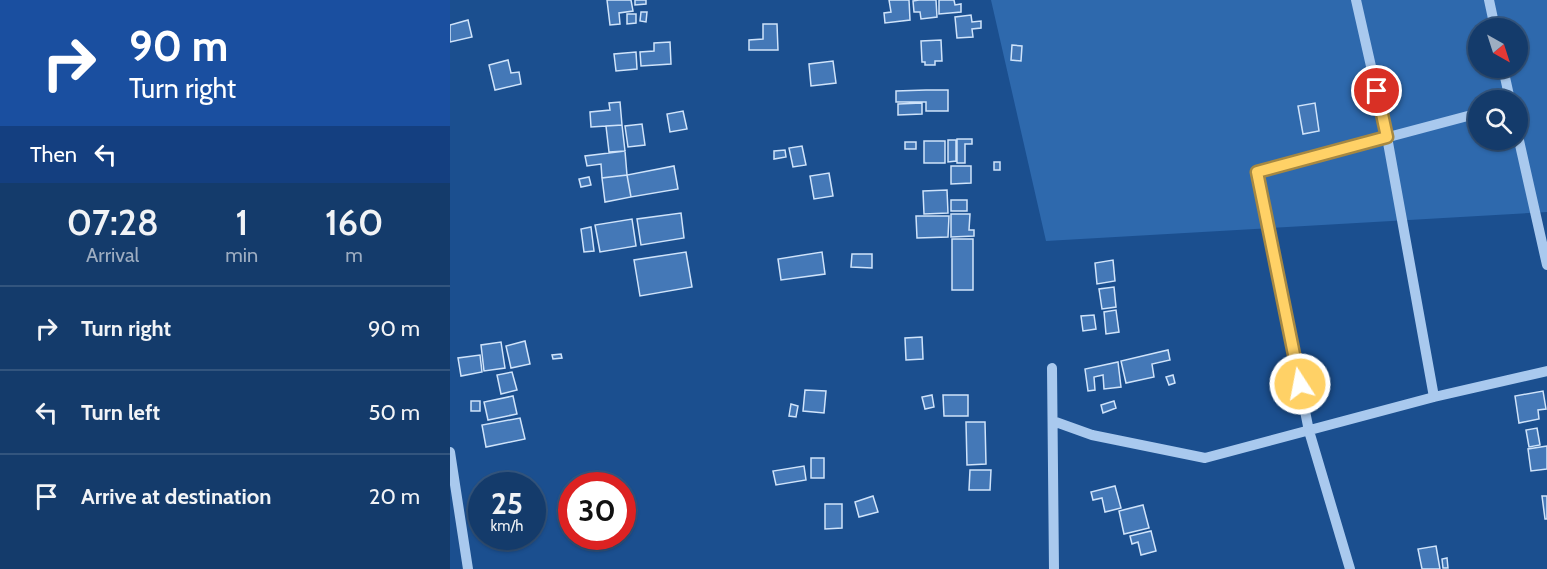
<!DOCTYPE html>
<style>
:root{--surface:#143b6b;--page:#214673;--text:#f1f3f6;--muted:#9dadc1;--line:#33557e}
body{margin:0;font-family:Cabin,sans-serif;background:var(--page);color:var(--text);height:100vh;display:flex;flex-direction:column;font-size:22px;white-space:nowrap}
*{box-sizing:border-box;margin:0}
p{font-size:20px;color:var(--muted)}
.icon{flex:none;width:33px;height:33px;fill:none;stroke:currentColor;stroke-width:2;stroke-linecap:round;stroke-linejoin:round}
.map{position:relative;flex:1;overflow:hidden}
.details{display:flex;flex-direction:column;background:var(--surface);width:450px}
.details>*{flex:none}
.top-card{background:#1a4fa0;color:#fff;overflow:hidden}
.needle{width:39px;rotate:141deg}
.tools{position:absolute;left:1018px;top:18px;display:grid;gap:12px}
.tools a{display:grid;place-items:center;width:60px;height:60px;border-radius:50%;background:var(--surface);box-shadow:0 2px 4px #0004,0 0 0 2px var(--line);font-size:30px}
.speed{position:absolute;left:18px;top:472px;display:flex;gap:12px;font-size:30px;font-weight:700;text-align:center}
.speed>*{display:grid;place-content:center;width:78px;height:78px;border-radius:50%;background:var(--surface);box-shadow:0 2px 4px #0004,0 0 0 2px var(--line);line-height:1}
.speed small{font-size:15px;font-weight:400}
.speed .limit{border:9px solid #d22;background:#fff;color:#111}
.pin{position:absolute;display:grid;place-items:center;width:51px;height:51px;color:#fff;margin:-26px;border:3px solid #fff;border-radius:50%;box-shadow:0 2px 6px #0007}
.me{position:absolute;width:66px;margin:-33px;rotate:349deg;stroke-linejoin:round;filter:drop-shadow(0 0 4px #0008)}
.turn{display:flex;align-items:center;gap:21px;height:126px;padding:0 30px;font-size:27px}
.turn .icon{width:78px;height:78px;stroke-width:2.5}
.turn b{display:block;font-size:42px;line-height:51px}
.then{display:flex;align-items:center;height:57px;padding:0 30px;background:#0003;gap:12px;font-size:22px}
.eta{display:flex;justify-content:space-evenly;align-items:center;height:102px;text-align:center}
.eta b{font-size:36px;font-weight:600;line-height:42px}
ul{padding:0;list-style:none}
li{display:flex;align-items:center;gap:18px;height:84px;padding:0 30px;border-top:2px solid var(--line)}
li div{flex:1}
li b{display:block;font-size:22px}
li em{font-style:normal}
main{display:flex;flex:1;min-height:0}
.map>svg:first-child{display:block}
.green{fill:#2e69ad;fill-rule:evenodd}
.building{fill:#4478b7;stroke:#cfe3fa;stroke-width:1.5}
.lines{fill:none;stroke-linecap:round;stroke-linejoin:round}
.minor{stroke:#a9c9ee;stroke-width:10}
.route-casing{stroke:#a68842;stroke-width:15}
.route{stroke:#ffd166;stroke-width:10}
</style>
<main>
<section class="details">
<div class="top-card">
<div class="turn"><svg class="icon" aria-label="right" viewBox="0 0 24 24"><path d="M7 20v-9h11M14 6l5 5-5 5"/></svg><div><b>90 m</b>Turn right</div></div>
<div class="then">Then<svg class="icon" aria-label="left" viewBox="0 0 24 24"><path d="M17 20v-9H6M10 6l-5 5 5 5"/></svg></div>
</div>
<div class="eta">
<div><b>07:28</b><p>Arrival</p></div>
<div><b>1</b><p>min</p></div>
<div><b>160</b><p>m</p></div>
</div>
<ul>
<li><svg class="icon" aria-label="right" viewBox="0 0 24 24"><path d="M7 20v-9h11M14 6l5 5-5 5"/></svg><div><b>Turn right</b></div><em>90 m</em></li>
<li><svg class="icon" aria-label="left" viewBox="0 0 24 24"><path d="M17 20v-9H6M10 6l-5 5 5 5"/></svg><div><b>Turn left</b></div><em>50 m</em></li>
<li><svg class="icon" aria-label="arrive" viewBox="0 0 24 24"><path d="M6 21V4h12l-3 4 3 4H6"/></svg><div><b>Arrive at destination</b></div><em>20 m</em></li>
</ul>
</section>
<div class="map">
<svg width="1097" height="569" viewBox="0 0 1097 569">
<rect width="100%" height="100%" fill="#1b4f8f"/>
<path class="green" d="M541,0H1097V212L596,241ZM1029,28H1068V68H1029ZM1029,100H1068V140H1029Z"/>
<path class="building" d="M157,0H181L183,11L169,13L170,24L160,25Z
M185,0H196V4L185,5Z
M439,0H459L460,20L435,23L434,13L441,12Z
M469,0H486L487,17L471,19L470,12H464L463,1Z
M489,0H504L505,5L511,4V12L489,14Z
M191,12H197L196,22L190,21Z
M177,14H186V23L177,24Z
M521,15L522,22L531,21V28L522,29L523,37L507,38L505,17Z
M18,20L22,37L0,42V25Z
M313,24H327L328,50H299V40L313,39Z
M491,40L492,61H485V65H475V62H472L471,41Z
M220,42L221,64L191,66L190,52L204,51V43Z
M562,45L572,46L571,61L561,60Z
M186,52L187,69L166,71L164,54Z
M58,60L61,73L69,72L71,84L45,90L39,65Z
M383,61L386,83L361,86L359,64Z
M476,90H498V111H476V102H446V91Z
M170,102L172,125L141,127L140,112L160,110L159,103Z
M472,103V114L448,115V104Z
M865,103L869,131L853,134L848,106Z
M233,111L237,129L220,132L217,114Z
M192,124L195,145L178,147L175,126Z
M172,125L175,151L159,152L156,126Z
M507,139H522V144H515V163H507Z
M498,140H506V161L498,162Z
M474,141H495V163H474Z
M455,142H466V149H455Z
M352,146L356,165L343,167L339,148Z
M335,150L336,157L324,159V151Z
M175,151L177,175L152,178L151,164L137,166L135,156Z
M544,162H550V170H544Z
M224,166L228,189L181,197L177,175Z
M501,166H521V183L501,184Z
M379,173L383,196L364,199L360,176Z
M177,175L181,197L155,202L152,178Z
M139,177L141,185L131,187L129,179Z
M497,190L498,213L474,214L473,191Z
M501,200H517V211H501Z
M231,213L234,238L191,245L187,219Z
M501,214H520L519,230H524V236L501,237Z
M466,216H499L498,237L467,238Z
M182,219L186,246L150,252L145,225Z
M141,227L144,251L134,252L131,229Z
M502,239H523V290H502Z
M236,252L242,287L190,296L184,260Z
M372,252L375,274L331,280L328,259Z
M402,254H422V268L401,267Z
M663,260L665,281L647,284L645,263Z
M664,287L666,307L652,309L649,289Z
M666,310L669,332L656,334L654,312Z
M644,315L646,329L633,331L631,316Z
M472,337L473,359L456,360L455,338Z
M75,341L80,364L61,368L56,346Z
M51,342L55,368L34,371L31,345Z
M718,350L720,360L702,364L704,377L676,383L671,361Z
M111,354L112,358L103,359L102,355Z
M30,355L32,372L11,376L8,358Z
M668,362L671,387L654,389L653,375L644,377L645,390L638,391L635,369Z
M62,372L67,390L51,394L47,375Z
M723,375L725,383L719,385L716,377Z
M355,390L376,391L374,413L353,411Z
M1093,391L1096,409L1088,410L1089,419L1069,423L1065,396Z
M482,395L484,407L475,409L472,397Z
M493,395H518V416H494Z
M63,396L67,414L38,420L34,402Z
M21,401H30V411H21Z
M664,401L666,408L653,413L651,405Z
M341,404L348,406L346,417L339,416Z
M70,418L75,439L36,447L32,425Z
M516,422H535L536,464L517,465Z
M1087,428L1090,445L1079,447L1076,430Z
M1097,446V469L1081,471L1078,449Z
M361,458H374V478H361Z
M354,466L356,480L326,485L323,471Z
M520,470H541L540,490H519Z
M665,486L671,508L655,512L652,498L643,500L641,492Z
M423,496L428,512L409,517L405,502Z
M1092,496H1097V519H1095Z
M375,504H392V528L375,529Z
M693,505L699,528L674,534L669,511Z
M701,531L706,551L691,555L688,542L682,544L680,536Z
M986,546L990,569H972L968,549Z
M997,558L998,568H993L992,559Z"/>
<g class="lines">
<path class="minor" d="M906,0L937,137L984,397
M1039,0L1045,28
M1053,68L1060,100
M1068,136L1097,265
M602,368L604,569
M603,421L642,435L755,458L984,397L1097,371
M0,452L18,569
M900,569L859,431L807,172L1029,113"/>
</g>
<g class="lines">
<g class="route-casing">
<path id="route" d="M850,384L807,172L937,137L927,91"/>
</g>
<use href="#route" class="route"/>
</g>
</svg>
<div class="tools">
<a><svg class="needle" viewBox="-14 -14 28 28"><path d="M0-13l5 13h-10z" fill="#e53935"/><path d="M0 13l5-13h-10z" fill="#9dadc1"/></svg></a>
<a><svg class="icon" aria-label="search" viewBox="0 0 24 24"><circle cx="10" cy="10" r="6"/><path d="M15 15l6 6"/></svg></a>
</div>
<div class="speed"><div>25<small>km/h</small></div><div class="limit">30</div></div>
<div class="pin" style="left:927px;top:91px;background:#d93025"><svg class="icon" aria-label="arrive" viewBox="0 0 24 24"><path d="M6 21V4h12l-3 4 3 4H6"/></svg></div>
<svg class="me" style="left:850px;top:384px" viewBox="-20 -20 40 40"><circle r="17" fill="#ffd166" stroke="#fff" stroke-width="3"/><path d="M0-11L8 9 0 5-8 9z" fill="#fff"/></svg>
</div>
</main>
